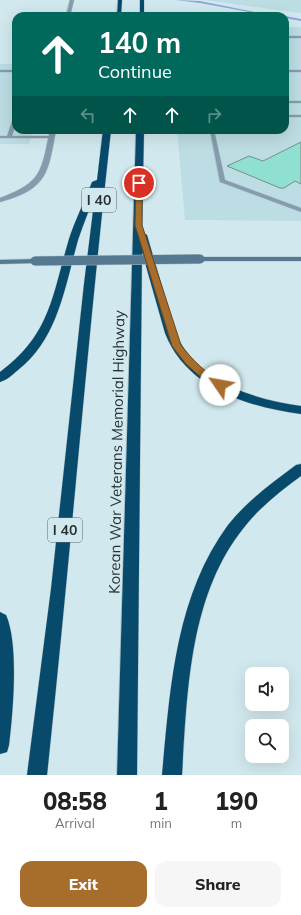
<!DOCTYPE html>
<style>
:root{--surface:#fff;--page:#f6f6f6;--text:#222;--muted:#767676;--accent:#a76d2c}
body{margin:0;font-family:Mulish,sans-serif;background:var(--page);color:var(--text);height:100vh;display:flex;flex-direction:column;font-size:15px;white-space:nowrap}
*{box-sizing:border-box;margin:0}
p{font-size:13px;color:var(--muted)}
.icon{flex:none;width:22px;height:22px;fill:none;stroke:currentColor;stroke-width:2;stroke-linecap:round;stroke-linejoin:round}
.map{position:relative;height:775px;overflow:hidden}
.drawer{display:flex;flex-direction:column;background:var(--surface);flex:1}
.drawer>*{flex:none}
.banner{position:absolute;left:12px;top:12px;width:277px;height:122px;border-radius:12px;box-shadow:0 4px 16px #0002;background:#00695c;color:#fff;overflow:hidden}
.fabs{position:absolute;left:245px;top:667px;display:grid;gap:8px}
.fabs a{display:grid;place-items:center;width:44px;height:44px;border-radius:8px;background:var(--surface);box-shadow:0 4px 16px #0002;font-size:20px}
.pin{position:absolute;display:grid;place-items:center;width:34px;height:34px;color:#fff;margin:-17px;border:2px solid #fff;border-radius:50%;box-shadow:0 1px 4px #0007}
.me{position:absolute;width:44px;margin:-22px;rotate:303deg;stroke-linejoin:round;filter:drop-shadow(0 0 3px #0008)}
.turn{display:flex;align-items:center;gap:14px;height:84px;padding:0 20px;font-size:18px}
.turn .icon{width:52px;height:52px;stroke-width:2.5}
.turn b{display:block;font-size:28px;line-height:34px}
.lanes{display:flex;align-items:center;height:38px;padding:0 20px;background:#0003;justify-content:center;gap:20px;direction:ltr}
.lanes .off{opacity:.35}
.eta{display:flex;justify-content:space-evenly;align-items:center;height:68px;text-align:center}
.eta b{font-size:24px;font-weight:800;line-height:28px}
.cta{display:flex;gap:8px;margin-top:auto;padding:8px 20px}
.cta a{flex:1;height:46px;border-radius:12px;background:var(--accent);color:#fff;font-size:16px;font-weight:800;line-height:46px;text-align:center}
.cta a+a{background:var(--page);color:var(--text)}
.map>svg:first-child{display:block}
.built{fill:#bcdde3}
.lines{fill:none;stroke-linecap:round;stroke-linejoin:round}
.stream{fill:#8ea4da;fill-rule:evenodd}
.building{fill:#90e0d1;stroke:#788e89}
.lane-casing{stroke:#afc4c8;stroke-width:1}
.street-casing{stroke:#afc4c8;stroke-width:1}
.secondary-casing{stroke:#afc4c8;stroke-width:1}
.highway-casing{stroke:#afc4c8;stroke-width:1}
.lane{fill:#849cad;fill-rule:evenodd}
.street{fill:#849cad;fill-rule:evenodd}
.secondary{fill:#557991;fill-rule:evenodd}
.highway{fill:#084a6c;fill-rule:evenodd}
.secondary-bridge-casing{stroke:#afc4c8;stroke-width:10;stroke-linecap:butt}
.secondary-bridge{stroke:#557991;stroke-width:9}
.route{fill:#a76d2c;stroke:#6d471d}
.labels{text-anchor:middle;stroke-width:4;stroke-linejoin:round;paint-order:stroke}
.shield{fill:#d1e9ee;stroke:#5a686a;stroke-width:1}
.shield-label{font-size:14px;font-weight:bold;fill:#273032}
.street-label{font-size:15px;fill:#273032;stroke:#d1e9ee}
</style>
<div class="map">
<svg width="301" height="775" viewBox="0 0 301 775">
<rect width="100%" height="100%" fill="#d1e9ee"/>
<path class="built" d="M205,0H301V13Z
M285,27H301V221L185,220L177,130H285Z
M0,64H16V130H33L29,144H0Z"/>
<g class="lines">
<path class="stream" d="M175,0L200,1L275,16H271L200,3Z
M285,16L301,19V21L285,18Z"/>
</g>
<path class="building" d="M301,142V184L295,181L284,188H280L227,166L249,156L263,161Z"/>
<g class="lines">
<g class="lane-casing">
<path id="lane" d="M285,36H301V38H285Z
M0,70H16V72H0Z
M285,70H301V72H285Z
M285,101H301V103H285Z
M16,115V123L12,136H51L53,137L51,138H0V136H7L14,116Z
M285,115H301V117H285Z
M210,130H214L225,180L301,208V212L220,182Z"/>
</g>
<g class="street-casing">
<path id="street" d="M70,0H74L70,16H66Z
M50,130H56C48,173 48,189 0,202V198C43,182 41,171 50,130Z"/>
</g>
<g class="secondary-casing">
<path id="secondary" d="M197,257H301V261H197Z
M35,259L39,261L38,263L0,264V260Z"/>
</g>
<g class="highway-casing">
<path id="highway" d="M118,0H122L121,16H117Z
M140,0H144V16H140Z
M103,130H111C87,345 70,560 47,775H27L51,589L84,284L95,195C89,210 83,225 78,240C65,286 58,339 18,370C12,375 7,380 0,382V372C51,334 52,296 69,239C75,220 85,201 92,182L97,180Z
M136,130H144L142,232L147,235L174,328C192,381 252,399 301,406V414C248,407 186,388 165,333L142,252L137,775H117Z
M301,464V476C278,493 256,510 239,534C189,601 187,695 182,775H162C170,690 175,597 228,525C247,501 272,483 296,465Z
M0,612L6,615C19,644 13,712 9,745L7,752L0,754Z"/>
</g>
<use href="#lane" class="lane"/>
<use href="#street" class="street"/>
<use href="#secondary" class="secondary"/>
<use href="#highway" class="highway"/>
<g class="secondary-bridge-casing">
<path id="secondary-bridge" d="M35,261L200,259"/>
</g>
<use href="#secondary-bridge" class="secondary-bridge"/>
</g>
<path class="route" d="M139,181L142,183V225L181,345C193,361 206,373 223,383L224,385L223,387H217L203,379L186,364L172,346L135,225L136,183Z"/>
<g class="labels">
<g class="shield">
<rect x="82" y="188" width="34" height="24" rx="3"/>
<rect x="48" y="518" width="34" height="24" rx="3"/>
</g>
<g class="shield-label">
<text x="99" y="205">I 40</text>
<text x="65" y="535">I 40</text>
</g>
<g class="street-label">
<text transform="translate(117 452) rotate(-89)" y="5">Korean War Veterans Memorial Highway</text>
</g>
</g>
</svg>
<div class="fabs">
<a><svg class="icon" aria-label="sound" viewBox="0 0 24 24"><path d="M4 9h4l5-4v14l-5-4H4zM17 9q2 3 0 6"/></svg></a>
<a><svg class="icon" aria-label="search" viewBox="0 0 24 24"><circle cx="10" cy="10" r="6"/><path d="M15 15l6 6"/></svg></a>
</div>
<div class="pin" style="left:139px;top:183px;background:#d93025"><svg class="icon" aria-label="arrive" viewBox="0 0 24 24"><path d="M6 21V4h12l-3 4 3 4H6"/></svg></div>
<svg class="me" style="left:220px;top:385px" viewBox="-20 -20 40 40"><circle r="19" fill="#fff"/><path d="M0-13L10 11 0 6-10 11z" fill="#a76d2c"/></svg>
<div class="banner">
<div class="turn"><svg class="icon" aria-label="ahead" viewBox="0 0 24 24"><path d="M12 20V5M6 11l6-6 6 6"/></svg><div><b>140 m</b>Continue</div></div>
<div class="lanes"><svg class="icon off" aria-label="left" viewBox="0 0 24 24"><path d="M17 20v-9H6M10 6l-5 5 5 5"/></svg><svg class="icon" aria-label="ahead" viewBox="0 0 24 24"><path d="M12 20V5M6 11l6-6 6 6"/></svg><svg class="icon" aria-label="ahead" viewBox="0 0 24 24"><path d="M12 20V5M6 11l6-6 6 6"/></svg><svg class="icon off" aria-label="right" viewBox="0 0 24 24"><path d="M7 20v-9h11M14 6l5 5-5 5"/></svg></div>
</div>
</div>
<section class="drawer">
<div class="eta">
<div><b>08:58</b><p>Arrival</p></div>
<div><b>1</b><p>min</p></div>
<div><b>190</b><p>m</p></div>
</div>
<div class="cta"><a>Exit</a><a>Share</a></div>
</section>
